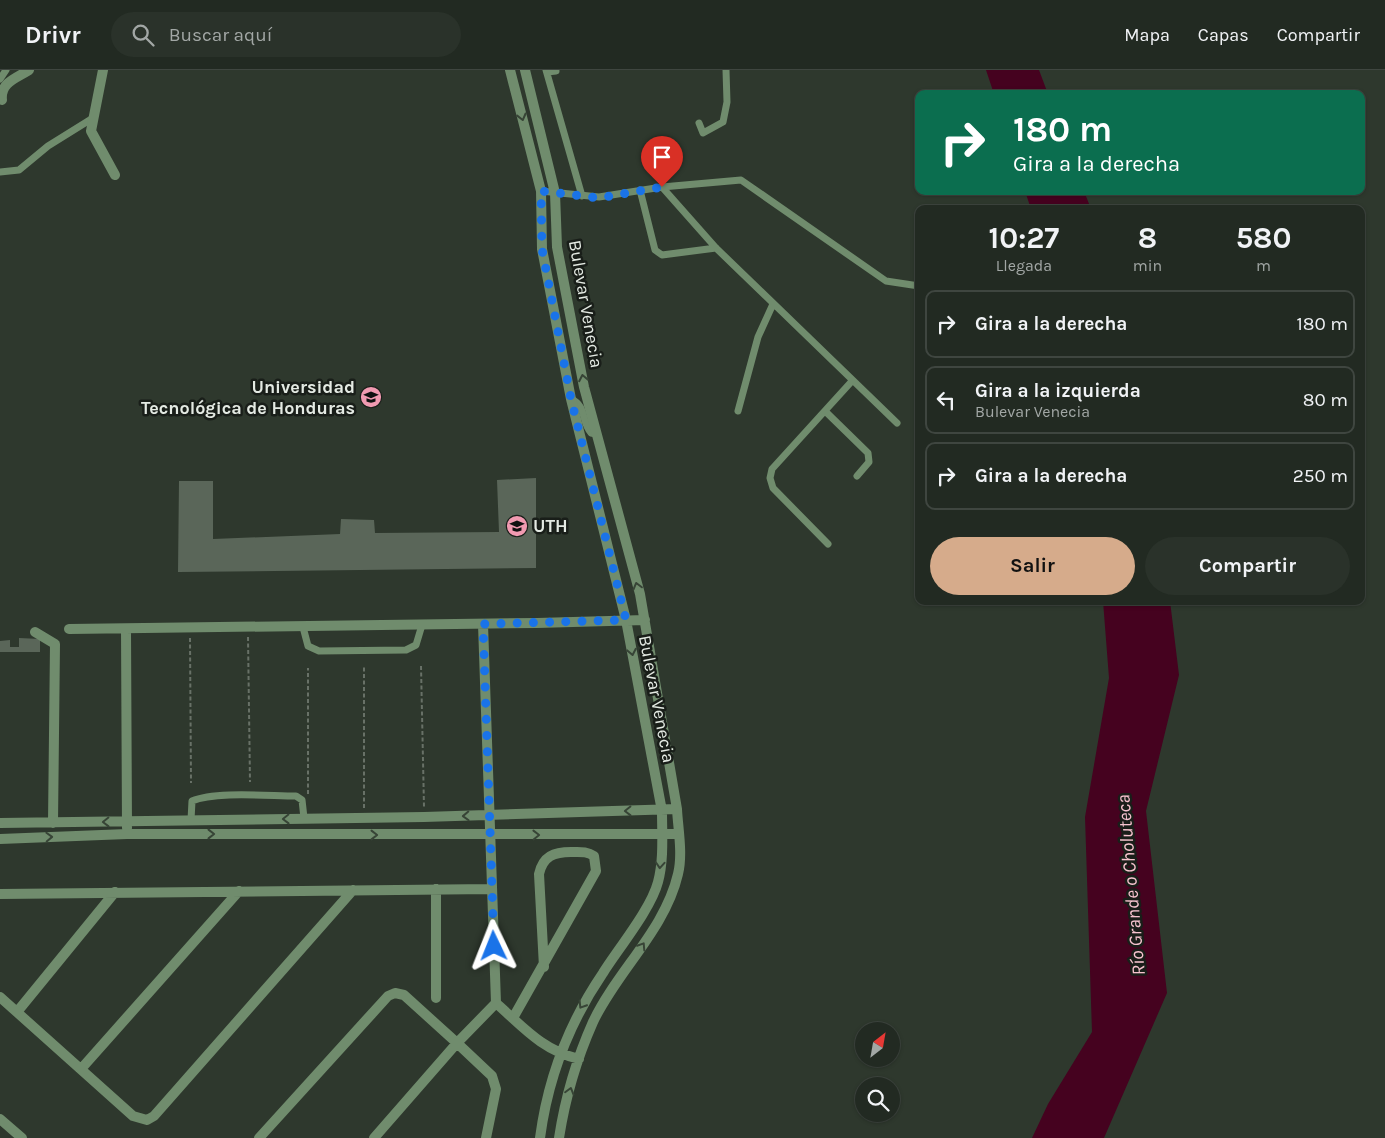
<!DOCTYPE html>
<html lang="es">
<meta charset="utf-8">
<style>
:root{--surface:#222a22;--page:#2a322a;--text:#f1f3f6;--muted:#a2a7a5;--line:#3f4640;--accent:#d6ab8b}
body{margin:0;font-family:Karla,sans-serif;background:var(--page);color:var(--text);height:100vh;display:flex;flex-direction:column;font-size:19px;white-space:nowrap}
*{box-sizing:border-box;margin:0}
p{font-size:16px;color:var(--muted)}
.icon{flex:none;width:28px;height:28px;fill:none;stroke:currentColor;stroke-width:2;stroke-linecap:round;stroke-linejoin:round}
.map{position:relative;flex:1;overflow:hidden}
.panel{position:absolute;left:915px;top:135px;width:450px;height:400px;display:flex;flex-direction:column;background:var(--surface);border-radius:10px;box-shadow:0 1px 4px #0004,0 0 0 1px var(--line)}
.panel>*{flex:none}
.hud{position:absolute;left:915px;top:20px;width:450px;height:105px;border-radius:10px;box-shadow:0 1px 4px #0004,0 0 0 1px var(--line);background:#0b6e4f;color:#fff;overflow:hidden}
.needle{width:32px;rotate:31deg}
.tools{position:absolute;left:855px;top:952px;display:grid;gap:10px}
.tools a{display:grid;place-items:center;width:45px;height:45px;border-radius:50%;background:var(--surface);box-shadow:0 1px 4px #0004,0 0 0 1px var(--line);font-size:25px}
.pin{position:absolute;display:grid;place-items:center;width:42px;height:42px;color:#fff;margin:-51px -21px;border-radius:50% 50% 50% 0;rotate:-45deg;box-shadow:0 0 5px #0007}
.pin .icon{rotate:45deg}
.me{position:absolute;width:55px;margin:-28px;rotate:358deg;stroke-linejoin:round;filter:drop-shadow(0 0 4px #0008)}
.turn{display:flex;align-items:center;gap:18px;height:105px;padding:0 15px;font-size:22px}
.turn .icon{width:65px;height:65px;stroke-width:2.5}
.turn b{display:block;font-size:35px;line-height:42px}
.eta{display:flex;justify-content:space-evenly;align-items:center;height:85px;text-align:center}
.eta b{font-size:30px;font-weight:700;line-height:35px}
.action{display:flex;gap:10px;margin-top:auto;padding:10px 15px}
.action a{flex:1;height:58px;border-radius:30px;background:var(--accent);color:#111;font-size:20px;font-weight:700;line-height:58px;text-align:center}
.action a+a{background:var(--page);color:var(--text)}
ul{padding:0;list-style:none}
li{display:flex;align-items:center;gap:15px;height:68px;margin:0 10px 8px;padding:0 5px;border:2px solid var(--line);border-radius:10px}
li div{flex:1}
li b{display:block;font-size:19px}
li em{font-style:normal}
header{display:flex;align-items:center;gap:30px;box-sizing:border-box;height:70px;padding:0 25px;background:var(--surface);border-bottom:1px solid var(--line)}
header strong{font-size:24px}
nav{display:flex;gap:28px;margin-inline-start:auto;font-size:18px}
.search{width:350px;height:45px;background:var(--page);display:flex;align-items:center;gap:12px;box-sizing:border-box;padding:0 18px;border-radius:28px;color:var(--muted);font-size:19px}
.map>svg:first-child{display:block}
.water{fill:#45021f}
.building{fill:#5a6659}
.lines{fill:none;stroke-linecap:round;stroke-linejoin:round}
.path{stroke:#687167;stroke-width:2;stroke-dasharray:4 2.5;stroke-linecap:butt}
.lane{stroke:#708c6d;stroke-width:7}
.street{stroke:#708c6d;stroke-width:10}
.oneway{stroke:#374436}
.route{stroke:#1a73e8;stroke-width:9;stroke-dasharray:0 16.2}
.labels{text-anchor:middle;stroke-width:5;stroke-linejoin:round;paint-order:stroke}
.street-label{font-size:18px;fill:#e4eae3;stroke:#191e19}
.poi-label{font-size:18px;font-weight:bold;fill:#e4eae3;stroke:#191e19;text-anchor:end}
.water-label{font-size:19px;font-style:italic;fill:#f7c3cf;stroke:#191e19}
</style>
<header>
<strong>Drivr</strong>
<div class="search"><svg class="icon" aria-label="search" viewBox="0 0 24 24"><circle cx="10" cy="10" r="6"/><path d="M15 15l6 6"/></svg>Buscar aquí</div>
<nav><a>Mapa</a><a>Capas</a><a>Compartir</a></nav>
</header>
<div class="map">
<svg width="1385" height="1068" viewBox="0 0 1385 1068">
<rect width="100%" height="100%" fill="#2e382d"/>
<path class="water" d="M986,0H1039L1048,24H994Z
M1025,121H1084L1091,139H1031Z
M1103,531H1170L1179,605L1146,741L1167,923L1104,1068H1032L1048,1034L1092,962L1085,747L1109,608Z"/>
<path class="building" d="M536,408V498L178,502L179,411H213V469L340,464L341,449L374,450L375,463L499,462L497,410Z
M19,568L40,569V582H0V571L10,570V577H19Z"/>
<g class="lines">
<path class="path" d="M248,567L250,712
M190,568L191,713
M421,596L424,737
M308,724V598
M364,738V597"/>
<path class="lane" d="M546,0L582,126
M547,2L556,1
M0,9L6,0
M699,53L703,63L723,52L727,32L726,0
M0,102L19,100L48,76L93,48
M662,117L716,178L897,353
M640,120L655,180L662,185L716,178
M541,121L599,127L662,117L741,110L886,211L919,216
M571,329C587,336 581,352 591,363L596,364
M738,341L758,267L773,234
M825,341L868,383L869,392L857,406
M828,474L773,418L770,408L772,399L852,311
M303,557L308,576L319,581L406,580L416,575L422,555
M191,750L192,731C215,721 269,726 296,726L302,730L304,748"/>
<path class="street" d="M103,0L91,61L115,105
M510,0L541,121L542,179L571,329L626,550L662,741C662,764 664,790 658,812C651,839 618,879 603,903C569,953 548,1007 540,1068
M525,0L555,123L557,177L584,317L640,524L677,739C678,759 683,784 678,804C665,860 617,901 593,952C577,988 565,1029 559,1068
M2,30C0,12 17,8 29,0
M69,559L537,553L645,550
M126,560L127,758
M35,562L55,574L53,753
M0,753L424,747L677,739
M0,769L127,764H679
M0,824L492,819
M0,927L133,1046L147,1050L154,1046L353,820
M436,928V819
M496,933C523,957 542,980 579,989
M17,942L115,822
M513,948L596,801L594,786C587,781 580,782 571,782C554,782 543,786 539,804L544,897
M81,999L239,821
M0,1049L22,1068
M259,1068L388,926L395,923L404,925L457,973L496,933L483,554
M374,1068L457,973L492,1006L496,1019L486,1068"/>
</g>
<defs><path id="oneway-chevron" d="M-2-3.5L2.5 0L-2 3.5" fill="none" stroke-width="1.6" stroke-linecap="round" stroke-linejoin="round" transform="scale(1.25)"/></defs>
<g class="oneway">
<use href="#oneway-chevron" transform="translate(522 47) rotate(76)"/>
<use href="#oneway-chevron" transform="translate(583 308) rotate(-101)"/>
<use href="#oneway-chevron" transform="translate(637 516) rotate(-105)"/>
<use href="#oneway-chevron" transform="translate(632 582) rotate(79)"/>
<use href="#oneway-chevron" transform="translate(628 741) rotate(179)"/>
<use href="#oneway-chevron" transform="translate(466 746) rotate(178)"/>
<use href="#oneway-chevron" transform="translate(286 749) rotate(179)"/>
<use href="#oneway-chevron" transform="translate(106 752) rotate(179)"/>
<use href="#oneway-chevron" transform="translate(211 764)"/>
<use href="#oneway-chevron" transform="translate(374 765)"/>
<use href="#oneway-chevron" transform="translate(536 765) rotate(-1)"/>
<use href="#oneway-chevron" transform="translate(49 767) rotate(-2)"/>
<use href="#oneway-chevron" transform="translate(660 795) rotate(94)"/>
<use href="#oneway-chevron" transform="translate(642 876) rotate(-57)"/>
<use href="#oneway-chevron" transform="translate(582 935) rotate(122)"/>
<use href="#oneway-chevron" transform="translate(570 1021) rotate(-74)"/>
</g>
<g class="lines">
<path class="route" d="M494,876L483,554L626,550L571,329L542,179L541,121L599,128L662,117"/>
</g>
<defs>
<g id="university-disc" transform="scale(1.125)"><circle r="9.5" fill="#f19ab1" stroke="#191e19"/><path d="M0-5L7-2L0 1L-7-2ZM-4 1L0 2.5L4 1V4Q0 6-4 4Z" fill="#111"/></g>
</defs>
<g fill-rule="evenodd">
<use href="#university-disc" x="371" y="327"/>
<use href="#university-disc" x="517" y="456"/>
</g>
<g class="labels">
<g class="street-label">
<text transform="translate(586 234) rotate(80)" y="6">Bulevar Venecia</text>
<text transform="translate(657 629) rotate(79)" y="6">Bulevar Venecia</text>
</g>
<g class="poi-label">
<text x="355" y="323">Universidad<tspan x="355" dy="21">Tecnológica de Honduras</tspan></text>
<text x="533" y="462" text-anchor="start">UTH</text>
</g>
<g class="water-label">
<text transform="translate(1130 815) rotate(-95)" y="7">Río Grande o Choluteca</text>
</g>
</g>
</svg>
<div class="tools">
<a><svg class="needle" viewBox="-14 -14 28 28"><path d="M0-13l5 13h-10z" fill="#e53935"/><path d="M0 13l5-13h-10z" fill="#a2a7a5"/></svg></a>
<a><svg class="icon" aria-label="search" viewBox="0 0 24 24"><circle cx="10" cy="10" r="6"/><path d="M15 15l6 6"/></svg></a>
</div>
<div class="pin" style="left:662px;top:117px;background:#d93025"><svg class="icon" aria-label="arrive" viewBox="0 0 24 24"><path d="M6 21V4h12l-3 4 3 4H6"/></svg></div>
<svg class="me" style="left:494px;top:876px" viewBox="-20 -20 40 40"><path d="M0-17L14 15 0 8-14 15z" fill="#1a73e8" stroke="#fff" stroke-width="4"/></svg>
<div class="hud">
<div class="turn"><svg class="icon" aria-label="right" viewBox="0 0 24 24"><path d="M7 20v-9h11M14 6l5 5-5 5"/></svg><div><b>180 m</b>Gira a la derecha</div></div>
</div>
<section class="panel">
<div class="eta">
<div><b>10:27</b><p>Llegada</p></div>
<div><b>8</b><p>min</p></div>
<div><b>580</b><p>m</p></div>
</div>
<ul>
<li><svg class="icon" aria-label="right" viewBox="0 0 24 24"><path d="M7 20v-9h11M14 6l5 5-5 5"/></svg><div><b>Gira a la derecha</b></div><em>180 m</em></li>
<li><svg class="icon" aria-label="left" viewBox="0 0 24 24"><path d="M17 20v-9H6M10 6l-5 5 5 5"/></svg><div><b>Gira a la izquierda</b><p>Bulevar Venecia</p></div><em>80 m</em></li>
<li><svg class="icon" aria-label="right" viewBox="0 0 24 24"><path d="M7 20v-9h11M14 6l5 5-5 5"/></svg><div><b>Gira a la derecha</b></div><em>250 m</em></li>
</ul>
<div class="action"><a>Salir</a><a>Compartir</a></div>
</section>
</div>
